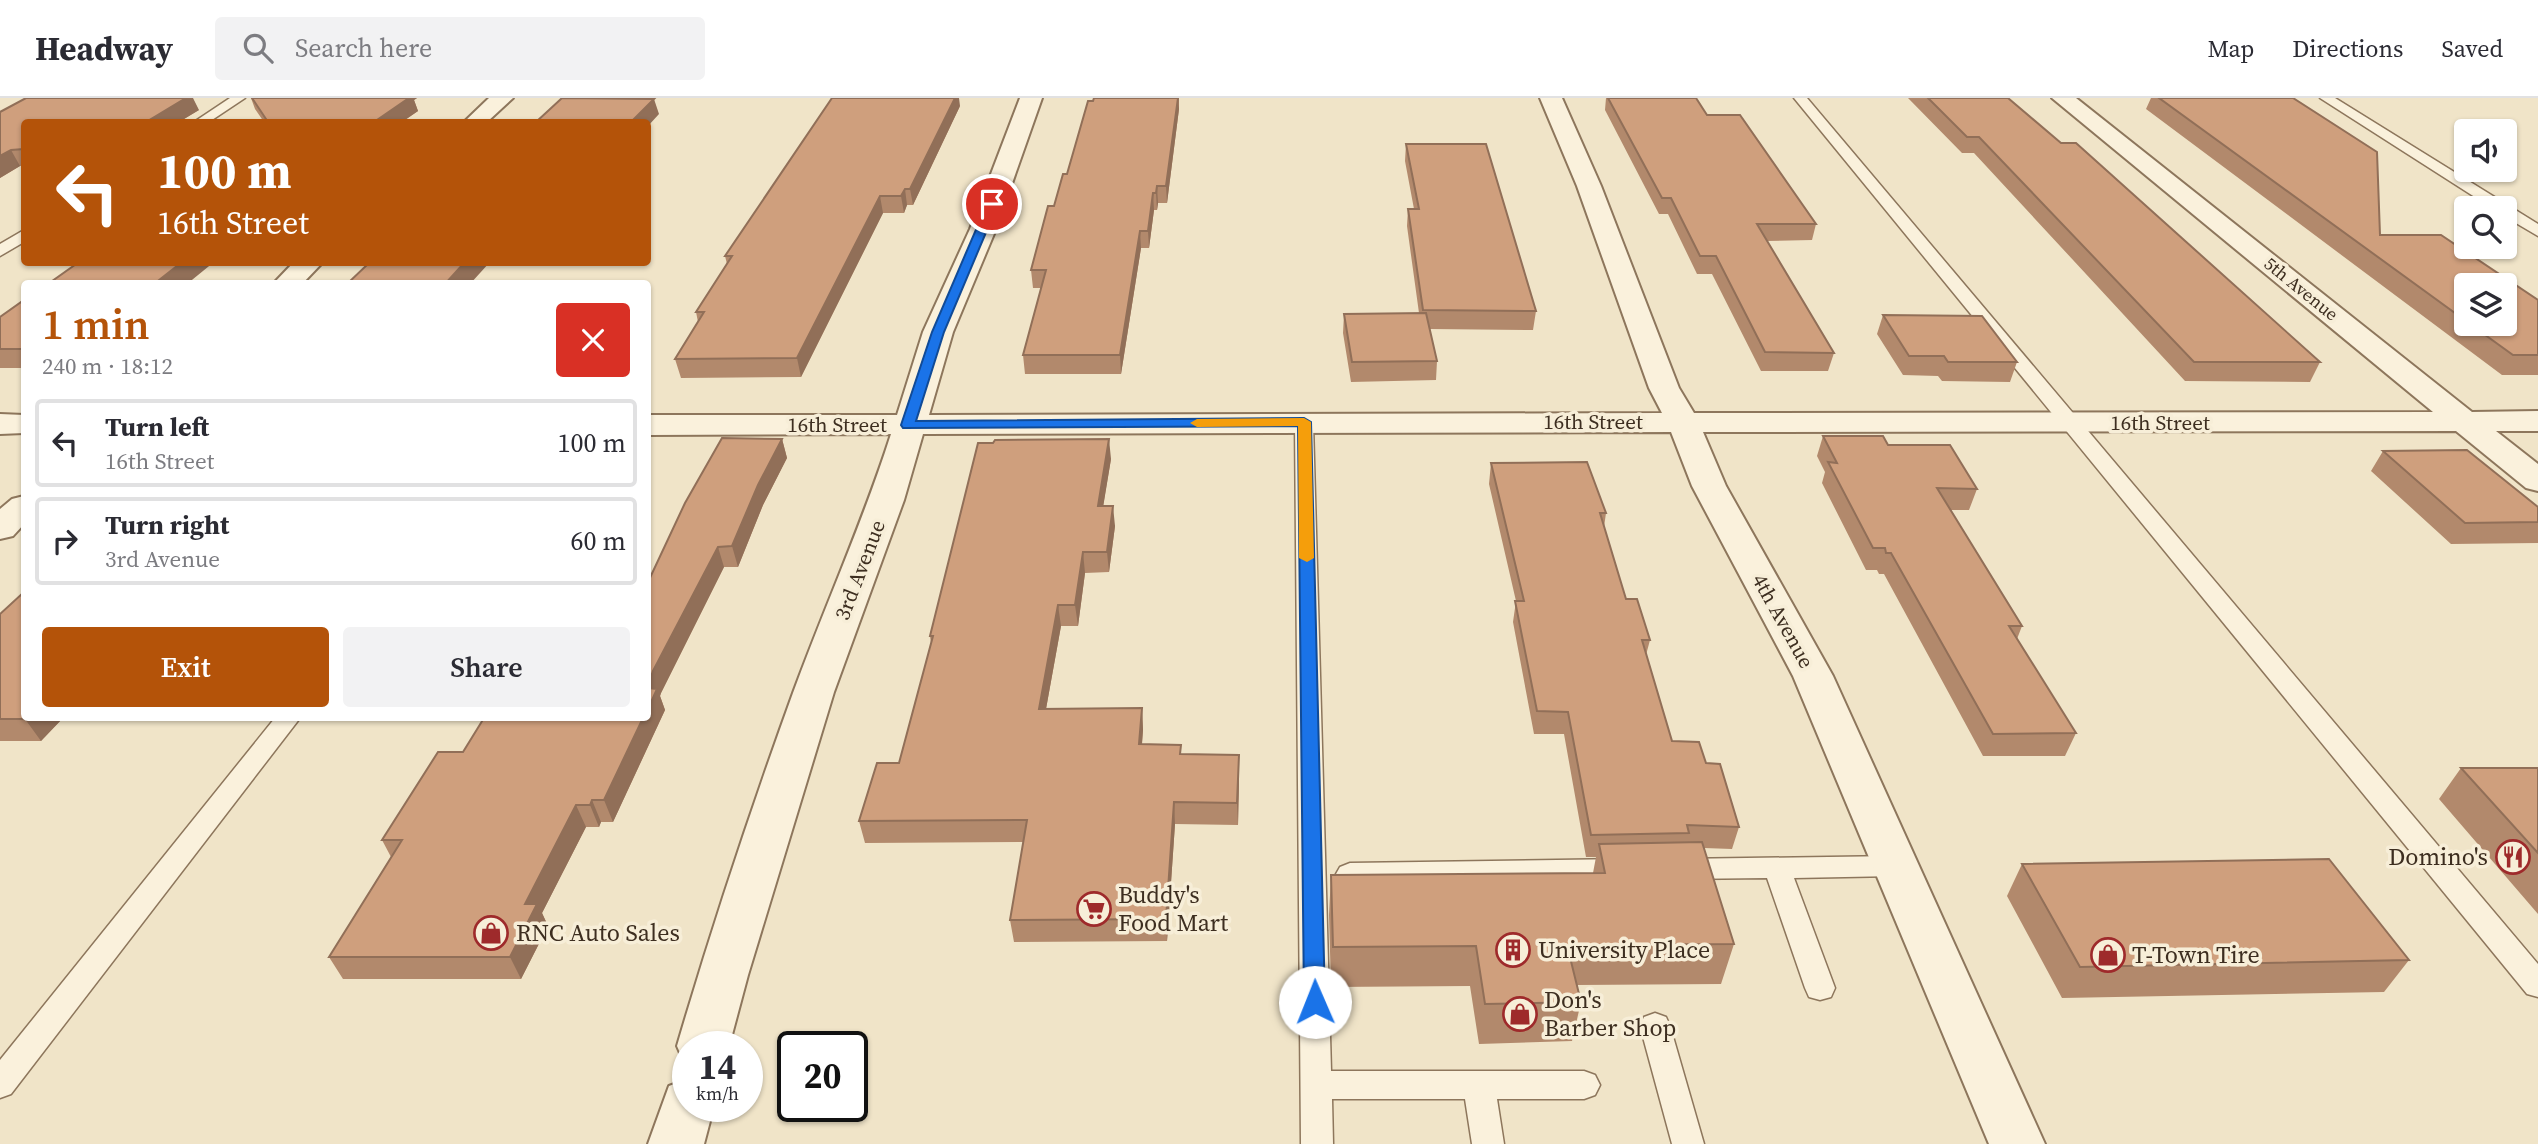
<!DOCTYPE html>
<meta charset="utf-8">
<style>
:root{--surface:#fff;--page:#f2f2f3;--text:#2b2b33;--muted:#7c7c81;--line:#e1e1e2;--accent:#b45309}
body{margin:0;font-family:"Source Serif 4",serif;background:var(--page);color:var(--text);height:100vh;display:flex;flex-direction:column;font-size:26px;white-space:nowrap}
*{box-sizing:border-box;margin:0}
p{font-size:23px;color:var(--muted)}
.icon{flex:none;width:38px;height:38px;fill:none;stroke:currentColor;stroke-width:2;stroke-linecap:round;stroke-linejoin:round}
.map{position:relative;flex:1;overflow:hidden}
.sheet{position:absolute;left:21px;top:182px;width:630px;height:441px;display:flex;flex-direction:column;background:var(--surface);border-radius:7px;box-shadow:0 2px 5px #0004}
.sheet>*{flex:none}
.top-card{position:absolute;left:21px;top:21px;width:630px;height:147px;border-radius:7px;box-shadow:0 2px 5px #0004;background:#b45309;color:#fff;overflow:hidden}
.buttons{position:absolute;left:2454px;top:21px;display:grid;gap:14px}
.buttons a{display:grid;place-items:center;width:63px;height:63px;border-radius:7px;background:var(--surface);box-shadow:0 2px 5px #0004;font-size:35px}
.speed{position:absolute;left:672px;top:933px;display:flex;gap:14px;font-size:35px;font-weight:700;text-align:center}
.speed>*{display:grid;place-content:center;width:91px;height:91px;border-radius:50%;background:var(--surface);box-shadow:0 2px 5px #0004;line-height:1}
.speed small{font-size:18px;font-weight:400}
.speed .limit{border:4px solid #111;border-radius:10px;background:#fff;color:#111}
.pin{position:absolute;display:grid;place-items:center;width:60px;height:60px;color:#fff;margin:-30px;border:4px solid #fff;border-radius:50%;box-shadow:0 2px 7px #0007}
.me{position:absolute;width:77px;margin:-38px;rotate:359deg;stroke-linejoin:round;filter:drop-shadow(0 0 5px #0008)}
.turn{display:flex;align-items:center;gap:24px;height:147px;padding:0 21px;font-size:32px}
.turn .icon{width:91px;height:91px;stroke-width:2.5}
.turn b{display:block;font-size:49px;line-height:60px}
.round{display:grid;place-items:center;flex:none;width:74px;height:74px;border-radius:7px;background:var(--page)}
.headline{display:flex;align-items:center;justify-content:space-between;height:119px;padding:0 21px}
h1{font-size:42px;font-weight:600;line-height:52px;color:var(--accent)}
.button{display:flex;gap:14px;margin-top:auto;padding:14px 21px}
.button a{flex:1;height:80px;border-radius:7px;background:var(--accent);color:#fff;font-size:28px;font-weight:600;line-height:80px;text-align:center}
.button a+a{background:var(--page);color:var(--text)}
ul{padding:0;list-style:none}
li{display:flex;align-items:center;gap:21px;height:88px;margin:0 14px 10px;padding:0 7px;border:4px solid var(--line);border-radius:7px}
li div{flex:1}
li b{display:block;font-size:26px}
li em{font-style:normal}
header{display:flex;align-items:center;gap:42px;box-sizing:border-box;height:98px;padding:0 35px;background:var(--surface);border-bottom:2px solid var(--line)}
header strong{font-size:33px}
nav{display:flex;gap:38px;margin-inline-start:auto;font-size:24px}
.search{width:490px;height:63px;background:var(--page);display:flex;align-items:center;gap:18px;box-sizing:border-box;padding:0 24px;border-radius:7px;color:var(--muted);font-size:26px}
.map>svg:first-child{display:block}
.lines{fill:none;stroke-linecap:round;stroke-linejoin:round}
.lane-casing{stroke:#8d765c;stroke-width:3}
.street-casing{stroke:#8d765c;stroke-width:4}
.lane{fill:#faf1dc;fill-rule:evenodd}
.street{fill:#faf1dc;fill-rule:evenodd}
.wall{fill:#b2896c;fill-rule:evenodd}
.shaded-wall{fill:#916f58}
.building{fill:#cf9f7d;stroke:#916f58;stroke-width:2}
.route{fill:#1a73e8;stroke:#114b97;stroke-width:2}
.slow{fill:#f59e0b}
.labels{text-anchor:middle;stroke-width:7;stroke-linejoin:round;paint-order:stroke}
.far-street-label{font-size:18px;fill:#3d2e20;stroke:#f7eed8}
.street-label{font-size:21px;fill:#3d2e20;stroke:#f7eed8}
.near-poi-label{font-size:24px;fill:#3d2e20;stroke:#f7eed8;text-anchor:start}
</style>
<header>
<strong>Headway</strong>
<div class="search"><svg class="icon" aria-label="search" viewBox="0 0 24 24"><circle cx="10" cy="10" r="6"/><path d="M15 15l6 6"/></svg>Search here</div>
<nav><a>Map</a><a>Directions</a><a>Saved</a></nav>
</header>
<div class="map">
<svg width="2538" height="1046" viewBox="0 0 2538 1046">
<rect width="100%" height="100%" fill="#f0e4c8"/>
<g class="lines">
<g class="lane-casing">
<path id="lane" d="M230,0H245L209,24H194Z
M1794,0H1807L2538,866V899L2527,896Z
M2320,0H2335L2538,126V138L2504,118V110H2492Z
M24,132V144L0,158V146Z
M1304,319L1313,325L1331,973H1584L1595,977L1600,987L1595,997L1584,1001H1497L1504,1046H1472L1465,1001H1332L1333,1046H1301L1295,325Z
M275,620H300L11,996L0,1000V962Z
M1896,758L1906,761L1910,768L1906,775L1896,778L1794,780L1835,890L1831,899L1820,902L1809,899L1805,890L1767,780L1679,781L1669,778L1665,771L1669,764L1679,761Z
M1623,761L1633,765L1637,772L1633,779L1623,783L1350,787L1340,783L1336,776L1340,769L1350,765Z
M1655,915L1666,919L1670,928L1704,1046H1672L1640,928L1644,919Z"/>
</g>
<g class="street-casing">
<path id="street" d="M489,0H513L487,24H464Z
M1020,0H1042L996,131L953,234L929,317L1662,315L1649,290L1577,88L1540,0H1562L1601,88L1679,290L1694,315L2433,314L2052,0H2076L2472,314L2538,313V333H2496L2538,366V393L2526,390L2456,333L1703,334L1726,388L1833,578L2045,1046H1989L1793,578L1692,388L1671,334L923,336L904,402L834,594L748,877L729,948H688V965L684,964L677,948C712,829 751,711 793,595C825,508 863,424 891,336L648,337V317H897L923,234L970,131Z
M294,164H323L302,186H273Z
M0,316L24,317V335L0,336Z
M24,398V426L13,438L0,441V411L12,401Z
M688,981V1008H714L704,1046H648L669,988Z"/>
</g>
<use href="#lane" class="lane"/>
<use href="#street" class="street"/>
</g>
<path class="wall" d="M251,0H417L414,2L418,13L402,24H264L255,11Z
M1094,0H1179V11L1167,105H1158L1157,112H1154L1149,150H1141L1121,276H1025L1023,257L1041,190H1033L1031,172L1054,108L1067,76Z
M1606,0H1696L1707,17L1816,126L1812,142L1767,143L1834,255L1828,273H1761L1712,176H1697L1668,116H1659L1605,12Z
M1908,0H2008L2061,45L2320,264L2310,284L2185,283L1974,55H1962Z
M2151,0H2293L2380,137L2538,202V277H2502L2146,11ZM2466,187L2504,226H2466Z
M960,8L913,107H907L904,115H883L801,279L681,280L675,261L698,224L696,214L727,166L725,158Z
M199,12L179,24H24V68H20L0,80V14Z
M1406,46L1536,213L1533,232L1430,231L1437,263L1436,282L1351,284L1343,235L1344,216L1419,215L1407,128L1408,111H1414L1405,63Z
M24,202V270H0V219Z
M1883,217L2017,264L2010,284L1942,283L1938,278L1903,277L1877,236Z
M1823,338L1888,347L1977,391L1969,412H1950L2022,528L2017,541L2076,635L2065,658H1983L1884,476H1879L1877,472H1866L1822,385L1825,374L1817,358Z
M782,341L787,360L763,407L738,469H724L661,595L660,598L665,612L613,724H601L599,729H586L542,815L548,828L521,881H343L329,859L391,759L382,742L463,654L648,620V484Z
M2383,353L2538,409V445L2451,446L2371,373Z
M1111,361L1103,408L1115,428L1109,474L1085,475L1078,528H1061L1046,611L1142,610L1143,632L1142,647L1182,656L1239,679L1238,727L1175,726L1167,843L1014,844L1010,822L1023,744L865,745L859,723L899,665L931,545L930,538Z
M1491,365L1606,415L1604,429L1626,501L1650,542L1646,557L1672,643L1706,665L1739,729L1732,751L1704,750L1734,846L1721,886L1577,887L1581,904L1572,943L1479,946L1470,888L1331,889L1329,817L1331,777L1593,775L1596,759H1586L1564,636H1534L1513,524L1516,503L1489,386Z
M0,516L24,620H63L41,643H0Z
M2461,670H2538V816L2439,701Z
M2022,766L2409,862L2384,894L2062,900L2007,798Z"/>
<path class="shaded-wall" d="M186,0H193L199,12L179,24H146Z
M395,0H417L414,2L418,13L402,24H374Z
M955,0H959L960,8L913,107L910,91Z
M1178,0L1179,11L1167,105L1166,88Z
M654,1L659,16L648,28V24H631Z
M11,52L20,68L0,80V58Z
M1157,88L1158,105L1157,112L1156,95Z
M905,91L907,107L904,115L901,98Z
M1153,95L1154,112L1149,150L1148,133Z
M880,98L883,115L801,279L797,260Z
M1140,133L1141,150L1121,276L1120,257Z
M182,164H214L187,186H154Z
M465,164H490L470,186H445Z
M782,341L787,360L763,407L738,469L732,448L758,387Z
M1109,341L1111,361L1100,428L1098,408Z
M1113,408L1115,428L1109,474L1107,454Z
M718,449L724,469L661,595L660,598L665,612L613,724L604,702L643,620H648V588L653,573Z
M1083,454L1085,475L1078,528L1075,507Z
M1058,507L1061,528L1042,633L1039,611Z
M1142,610L1143,632L1140,668L1139,646Z
M26,620H63L41,643L25,621Z
M1239,657V679L1238,727L1237,705Z
M592,702L601,724L599,729L590,707Z
M1174,704L1175,726L1167,843L1166,821Z
M576,707L586,729L542,815L548,828L521,881L510,859L525,806Z"/>
<path class="building" d="M26,0H186L146,24H24V51L11,52L0,58V14Z
M252,0H409L374,24H268Z
M562,0L654,1L631,24H536Z
M832,0H955L910,91H905L901,98H880L797,260L675,261L704,214H696L732,158H725Z
M1094,0H1178L1166,88H1157L1156,95H1153L1148,133H1140L1120,257H1023L1046,172H1031L1048,108H1054L1063,76H1067L1088,3H1093Z
M1608,0H1696L1707,17H1740L1816,126H1757L1834,255L1765,254L1716,158H1700L1671,100H1662Z
M1928,0H2008L2061,45H2076L2320,264H2194L1979,39H1967Z
M2159,0H2293L2377,54L2380,137H2441L2538,202V257H2513L2470,226H2504V187H2466V223Z
M1406,46H1486L1536,213L1423,212L1408,111H1419Z
M79,164H182L154,186H48Z
M370,164H465L445,186H347Z
M24,202V251H0V219Z
M1426,215L1437,263L1352,264L1344,216Z
M1883,217L1982,218L2017,264H1948L1944,258H1909Z
M1823,338H1883L1888,347H1950L1977,391L1937,390L2022,528H2009L2076,635L1993,636L1891,455H1886L1885,450H1873L1828,364L1837,365Z
M722,340L782,341L758,387L732,448L718,449L653,573L648,588V484L685,405Z
M1109,341L1098,408H1113L1107,454H1083L1075,507H1058L1039,611L1142,610L1139,646L1181,647L1180,656L1239,657L1237,705L1174,704L1166,821L1010,822L1027,722L859,723L877,665H899L933,538H930L978,345H993L995,342Z
M2467,352L2538,409V424L2465,425L2383,353Z
M1587,364L1606,415H1600L1626,501H1637L1650,542H1642L1672,643L1699,644L1706,665L1720,666L1739,729L1687,727L1689,735L1591,737L1568,614L1537,613L1515,503H1524L1491,365Z
M24,494V620H26L25,621H0V516Z
M648,590L657,591L648,611Z
M484,620H643L604,702H592L590,707H576L525,806H537L510,859H329L402,742H382L438,654H463Z
M2461,670H2538V755Z
M1702,744L1734,846L1567,847L1581,904L1485,906L1476,848L1333,849L1331,777L1605,775L1599,746Z
M2329,761L2409,862L2080,869L2022,766Z"/>
<path class="route" d="M992,102L998,106L944,234L916,323L1304,320L1311,324L1325,904L1322,910L1315,913L1307,910L1304,904L1298,328L903,330L901,327L932,234L987,106Z"/>
<path class="slow" d="M1304,320L1311,324L1314,460L1307,464L1299,460L1298,328L1197,329L1190,325L1197,321Z"/>
<defs>
<g id="restaurant-ring" transform="scale(1.75)"><circle r="9.5" fill="#f7eed8" stroke="#9e2a2b" stroke-width="1.5"/><path d="M-5-6h1v4h1v-4h1v4h1v-4h1v5L-1.5 .5V6h-2V.5L-5-1ZM5-6V6H3V1.5H1.5Q1.5-4 5-6Z" fill="#9e2a2b"/></g>
<g id="supermarket-ring" transform="scale(1.75)"><circle r="9.5" fill="#f7eed8" stroke="#9e2a2b" stroke-width="1.5"/><path d="M-6-5.5h2.5l.6 2H6L4.5 2H-2.5L-4.4-4H-6ZM-1.5 3.2a1.3 1.3 0 1 0 .1 0ZM3 3.2a1.3 1.3 0 1 0 .1 0Z" fill="#9e2a2b"/></g>
<g id="shop-ring" transform="scale(1.75)"><circle r="9.5" fill="#f7eed8" stroke="#9e2a2b" stroke-width="1.5"/><path d="M-5-2.5h2.3a2.7 3.5 0 0 1 5.4 0H5L5.5 6h-11ZM-1.5-2.5h3a1.5 2.3 0 0 0-3 0Z" fill="#9e2a2b"/></g>
<g id="building-ring" transform="scale(1.75)"><circle r="9.5" fill="#f7eed8" stroke="#9e2a2b" stroke-width="1.5"/><path d="M-4-6H4V6H1V3H-1V6H-4ZM-2.5-4.3h1.7v1.8h-1.7ZM.8-4.3h1.7v1.8H.8ZM-2.5-1h1.7V.8h-1.7ZM.8-1h1.7V.8H.8Z" fill="#9e2a2b"/></g>
</defs>
<g fill-rule="evenodd">
<use href="#restaurant-ring" x="2513" y="759"/>
<use href="#supermarket-ring" x="1094" y="811"/>
<use href="#shop-ring" x="491" y="835"/>
<use href="#building-ring" x="1513" y="852"/>
<use href="#shop-ring" x="2108" y="857"/>
<use href="#shop-ring" x="1520" y="916"/>
</g>
<g class="labels">
<g class="far-street-label">
<text transform="translate(2301 191) rotate(39)" y="6">5th Avenue</text>
</g>
<g class="street-label">
<text x="1593" y="331">16th Street</text>
<text x="2160" y="332">16th Street</text>
<text x="837" y="334">16th Street</text>
<text transform="translate(860 472) rotate(-69)" y="7">3rd Avenue</text>
<text transform="translate(1783 523) rotate(61)" y="7">4th Avenue</text>
</g>
<g class="near-poi-label">
<text x="2488" y="767" text-anchor="end">Domino's</text>
<text x="1118" y="805">Buddy's<tspan x="1118" dy="28">Food Mart</tspan></text>
<text x="516" y="843">RNC Auto Sales</text>
<text x="1538" y="860">University Place</text>
<text x="2132" y="865">T-Town Tire</text>
<text x="1544" y="910">Don's<tspan x="1544" dy="28">Barber Shop</tspan></text>
</g>
</g>
</svg>
<div class="buttons">
<a><svg class="icon" aria-label="sound" viewBox="0 0 24 24"><path d="M4 9h4l5-4v14l-5-4H4zM17 9q2 3 0 6"/></svg></a>
<a><svg class="icon" aria-label="search" viewBox="0 0 24 24"><circle cx="10" cy="10" r="6"/><path d="M15 15l6 6"/></svg></a>
<a><svg class="icon" aria-label="layers" viewBox="0 0 24 24"><path d="M12 4l9 5-9 5-9-5zM3 14l9 5 9-5"/></svg></a>
</div>
<div class="speed"><div>14<small>km/h</small></div><div class="limit">20</div></div>
<div class="pin" style="left:992px;top:106px;background:#d93025"><svg class="icon" aria-label="arrive" viewBox="0 0 24 24"><path d="M6 21V4h12l-3 4 3 4H6"/></svg></div>
<svg class="me" style="left:1315px;top:904px" viewBox="-20 -20 40 40"><circle r="19" fill="#fff"/><path d="M0-13L10 11 0 6-10 11z" fill="#1a73e8"/></svg>
<div class="top-card">
<div class="turn"><svg class="icon" aria-label="left" viewBox="0 0 24 24"><path d="M17 20v-9H6M10 6l-5 5 5 5"/></svg><div><b>100 m</b>16th Street</div></div>
</div>
<section class="sheet">
<div class="headline"><div><h1>1 min</h1><p>240 m · 18:12</p></div><a class="round" style="background:#d93025;color:#fff"><svg class="icon" aria-label="close" viewBox="0 0 24 24"><path d="M6 6l12 12M18 6L6 18"/></svg></a></div>
<ul>
<li><svg class="icon" aria-label="left" viewBox="0 0 24 24"><path d="M17 20v-9H6M10 6l-5 5 5 5"/></svg><div><b>Turn left</b><p>16th Street</p></div><em>100 m</em></li>
<li><svg class="icon" aria-label="right" viewBox="0 0 24 24"><path d="M7 20v-9h11M14 6l5 5-5 5"/></svg><div><b>Turn right</b><p>3rd Avenue</p></div><em>60 m</em></li>
</ul>
<div class="button"><a>Exit</a><a>Share</a></div>
</section>
</div>
